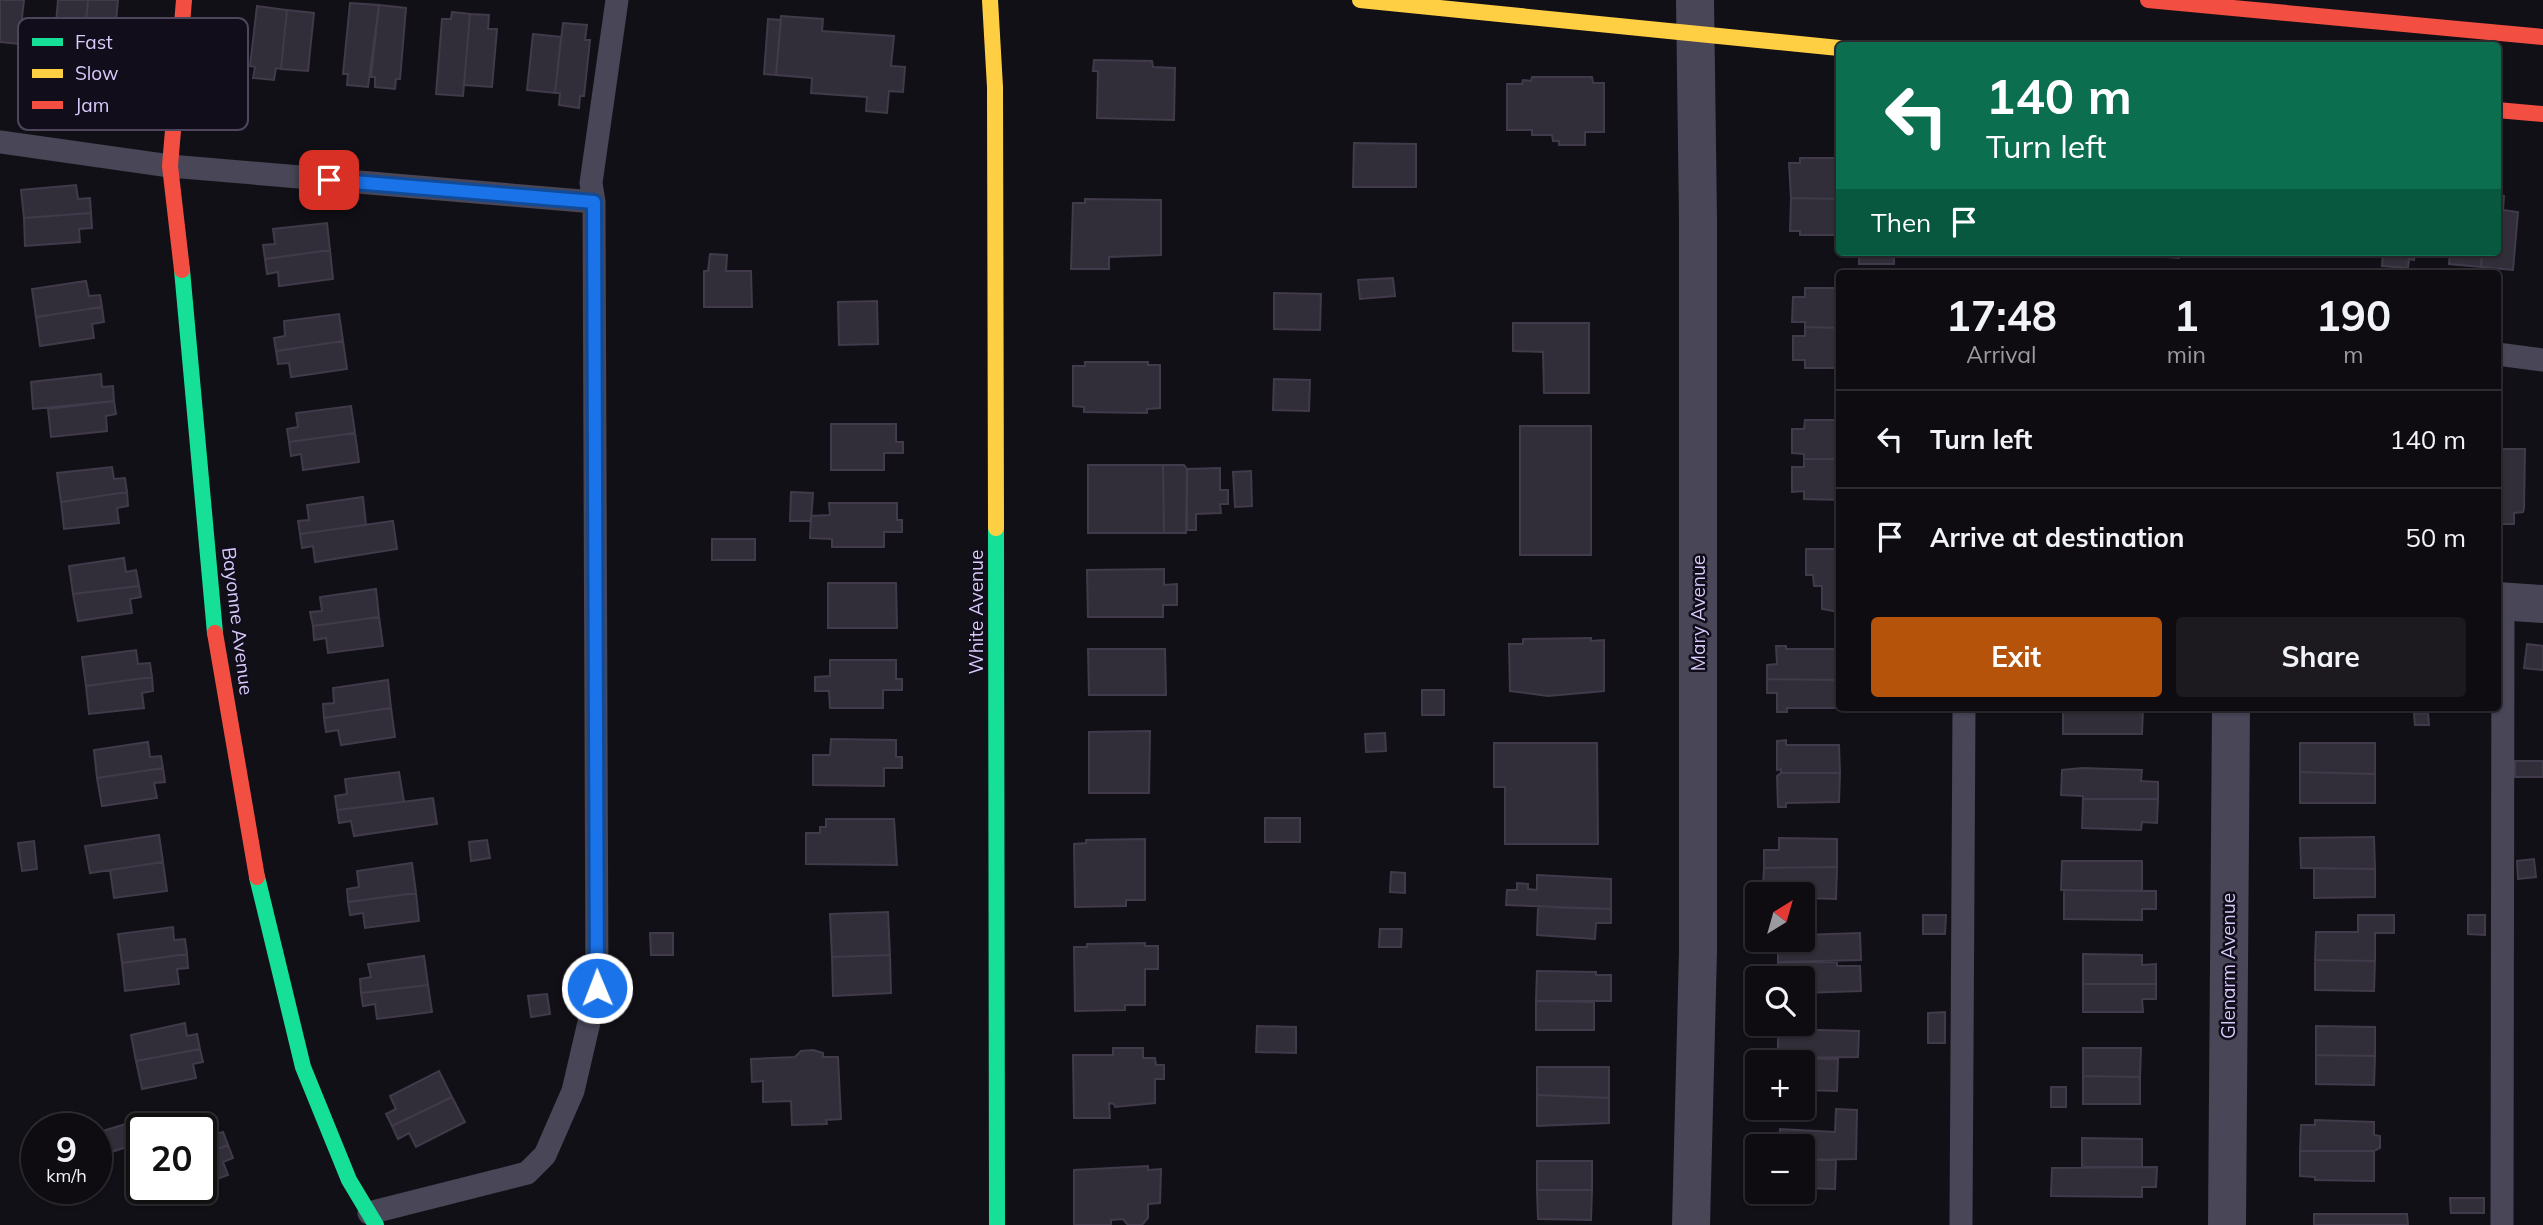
<!DOCTYPE html>
<meta charset="utf-8">
<style>
:root{--surface:#0e0c11;--page:#1c1a1f;--text:#f1f3f6;--muted:#9b9b9f;--line:#2e2c31;--accent:#b45309}
body{margin:0;font-family:Mulish,sans-serif;background:var(--page);color:var(--text);height:100vh;display:flex;flex-direction:column;font-size:26px;white-space:nowrap}
*{box-sizing:border-box;margin:0}
p{font-size:23px;color:var(--muted)}
.icon{flex:none;width:38px;height:38px;fill:none;stroke:currentColor;stroke-width:2;stroke-linecap:round;stroke-linejoin:round}
.map{position:relative;flex:1;overflow:hidden}
.details{position:absolute;left:1836px;top:270px;width:665px;height:441px;display:flex;flex-direction:column;background:var(--surface);border-radius:7px;box-shadow:0 2px 5px #0004,0 0 0 2px var(--line)}
.details>*{flex:none}
.top-card{position:absolute;left:1836px;top:42px;width:665px;height:214px;border-radius:7px;box-shadow:0 2px 5px #0004,0 0 0 2px var(--line);background:#0b6e4f;color:#fff;overflow:hidden}
.needle{width:46px;rotate:37deg}
.fabs{position:absolute;left:1745px;top:882px;display:grid;gap:14px}
.fabs a{display:grid;place-items:center;width:70px;height:70px;border-radius:7px;background:var(--surface);box-shadow:0 2px 5px #0004,0 0 0 2px var(--line);font-size:35px}
.speed{position:absolute;left:21px;top:1113px;display:flex;gap:14px;font-size:35px;font-weight:700;text-align:center}
.speed>*{display:grid;place-content:center;width:91px;height:91px;border-radius:50%;background:var(--surface);box-shadow:0 2px 5px #0004,0 0 0 2px var(--line);line-height:1}
.speed small{font-size:18px;font-weight:400}
.speed .limit{border:4px solid #111;border-radius:10px;background:#fff;color:#111}
.pin{position:absolute;display:grid;place-items:center;width:60px;height:60px;color:#fff;margin:-30px;border-radius:14px;box-shadow:0 4px 10px #0006}
.me{position:absolute;width:77px;margin:-38px;rotate:359deg;stroke-linejoin:round;filter:drop-shadow(0 0 5px #0008)}
.turn{display:flex;align-items:center;gap:24px;height:147px;padding:0 35px;font-size:32px}
.turn .icon{width:91px;height:91px;stroke-width:2.5}
.turn b{display:block;font-size:49px;line-height:60px}
.then{display:flex;align-items:center;height:66px;padding:0 35px;background:#0003;gap:14px;font-size:26px}
.eta{display:flex;justify-content:space-evenly;align-items:center;height:119px;text-align:center}
.eta b{font-size:42px;font-weight:700;line-height:49px}
.button{display:flex;gap:14px;margin-top:auto;padding:14px 35px}
.button a{flex:1;height:80px;border-radius:7px;background:var(--accent);color:#fff;font-size:28px;font-weight:700;line-height:80px;text-align:center}
.button a+a{background:var(--page);color:var(--text)}
ul{padding:0;list-style:none}
li{display:flex;align-items:center;gap:21px;height:98px;padding:0 35px;border-top:2px solid var(--line)}
li div{flex:1}
li b{display:block;font-size:26px}
li em{font-style:normal}
.map>svg:first-child{display:block}
.building{fill:#322e39;stroke:#403a4a;stroke-width:2}
.lines{fill:none;stroke-linecap:round;stroke-linejoin:round}
.lane{stroke:#484657;stroke-width:23}
.street{stroke:#484657;stroke-width:38}
.fast{stroke:#16e098;stroke-width:16}
.slow{stroke:#ffcf43;stroke-width:16}
.jam{stroke:#f24e42;stroke-width:16}
.route-casing{stroke:#114b97;stroke-width:18}
.route{stroke:#1a73e8;stroke-width:12}
.labels{text-anchor:middle;stroke-width:5;stroke-linejoin:round;paint-order:stroke}
.street-label{font-size:19px;fill:#d8cbfa;stroke:#110d1a}
.key{fill:#110d1a;stroke:#4d465d;stroke-width:2}
.key-label{font-size:19px;fill:#d8cbfa}
</style>
<div class="map">
<svg width="2543" height="1225" viewBox="0 0 2543 1225">
<rect width="100%" height="100%" fill="#121017"/>
<path class="building" d="M0,0H24L19,44L0,42Z
M58,0H88L82,64L69,63L70,49L54,47Z
M88,0H118L113,54L105,53L103,66L82,64Z
M350,3L379,5L368,87L347,85L348,74H343Z
M379,5L406,8L400,79H396L395,89L375,87V77H371Z
M257,6L287,10L281,69L276,68L274,80L253,78L255,67L250,66Z
M287,10L314,13L308,71L281,69Z
M452,12L470,14L463,96L436,94L442,19H451Z
M470,14L489,15L488,29H497L492,87L464,85Z
M781,16L823,19L822,31L894,36L891,66L905,67L903,92L889,91L887,113L866,111L867,97L811,93L812,78L776,75Z
M768,19L781,20L776,75L764,74Z
M563,23L587,25L585,40H590L584,96H580L579,108L559,105L560,93H555Z
M533,34L561,37L555,93L527,90Z
M1094,60L1152,61L1153,67L1175,68L1174,120L1097,118L1098,71H1093Z
M1532,77H1592L1593,83H1604V132H1585V145H1559V141H1553L1552,135H1532V130H1507V84H1522L1523,80L1531,81Z
M1354,143L1416,144V187H1353Z
M1800,158H1839V199L1791,198L1789,163H1800Z
M76,185L78,199L90,198L91,213L24,218L21,190Z
M2497,195L2504,196L2503,210L2518,212L2513,270L2481,267L2482,252H2497Z
M1791,198L1839,199V235H1800V231H1790Z
M1085,199L1161,200V255L1109,257V269H1071L1073,203H1085Z
M91,213L92,228L79,229L80,242L25,246L24,218Z
M327,223L330,250L265,259L263,245L275,244L273,229Z
M330,250L333,279L279,286L278,272L267,274L265,259Z
M1859,252H1894V264H1859Z
M2150,252H2180L2179,258L2150,256Z
M2348,252H2383L2382,257Z
M2383,252H2415L2414,260L2409,259L2408,268L2382,266Z
M2450,252H2482L2481,267L2449,264Z
M710,254L727,255L726,271H751L752,307H704V271H708Z
M1393,278L1395,296L1360,299L1358,280Z
M86,281L89,296L100,295L102,307L36,317L32,289Z
M1805,288H1839V328L1805,327V322H1792L1793,297H1805Z
M1274,293L1321,294L1320,330L1274,329Z
M877,301L878,344L839,345L838,302Z
M102,307L104,322L92,324L94,338L40,346L36,317Z
M339,314L343,341L276,351L274,338L285,336L284,321Z
M1513,323H1589V393H1544L1543,352L1513,351Z
M1805,327L1839,328V368H1805V360H1793V336H1805Z
M343,341L347,369L291,377L289,363L278,364L276,351Z
M1085,362H1148V365H1160V408L1147,409V413L1084,412V407L1073,406V366H1085Z
M101,374L102,387L113,386L114,401L33,409L31,382Z
M1274,379L1310,380L1309,411L1273,410Z
M114,401L116,414L106,416L107,431L51,437L48,409Z
M351,406L355,433L289,442L287,429L298,427L296,413Z
M1805,420H1839V459H1804V454L1792,453V429H1804Z
M831,424H896V442H903V453H884V470H831Z
M1520,426H1591V555H1520Z
M355,433L359,462L303,470L301,454L291,456L289,442Z
M2497,449H2525L2524,508L2523,512L2514,513V524H2497Z
M1804,459H1839V500L1804,499V491L1792,492V467H1804Z
M1088,465H1163L1164,533H1088Z
M1163,465H1184L1187,469L1186,533H1164Z
M112,467L114,479L125,478L127,492L61,502L57,473Z
M1220,468V490H1228V504H1220L1221,513L1196,514V530H1187V469Z
M1251,471L1252,506L1235,507L1233,472Z
M127,492L128,506L117,508L119,523L64,529L61,502Z
M791,492L813,493L811,521H790Z
M363,497L366,525L300,534L298,521L309,520L307,505Z
M829,503H897V520H902V532H884V547H832V539L810,538L811,516L830,515Z
M393,521L397,549L315,562L313,546L302,548L300,534Z
M712,539H755V560H712Z
M1806,549H1839V612L1822,609V586H1814L1813,575H1806Z
M124,558L126,572L136,570L139,586L73,594L69,566Z
M1164,569V585L1177,584V605H1163V617H1088L1087,570Z
M828,583H896L897,628H828Z
M139,586L141,597L130,599L132,613L78,621L73,594Z
M376,589L379,617L313,626L310,612L322,611L320,597Z
M379,617L383,646L328,653L326,638L314,640L313,626Z
M1591,638V641L1604,640V691L1548,696L1510,691L1509,644H1523V639Z
M2527,644L2543,646V670L2524,668Z
M1776,646H1786V649H1839L1838,680L1767,679V665L1777,664Z
M1088,649H1165L1166,695H1089Z
M136,650L138,664L150,663L152,677L86,686L82,657Z
M830,660H896V679H902V690H883V708H830L829,691H815V677L830,676Z
M152,677L153,691L142,693L144,708L89,714L86,686Z
M1767,679L1838,680L1839,708H1787V712H1777V693H1767Z
M388,680L391,708L324,718L323,704L334,703L333,688Z
M1422,690H1444V715H1422Z
M2063,707H2143L2142,734H2063Z
M391,708L395,737L341,745L338,730L326,732L324,718Z
M2428,713L2429,725H2415L2414,714Z
M1150,731L1149,793H1089V732Z
M1385,733L1386,751L1366,752L1365,734Z
M831,739L896,740V757H902V768H884V786L813,785V755H830Z
M1786,740V745H1839L1840,773H1781V769L1777,770V741Z
M148,742L150,757L161,756L163,768L97,778L94,750Z
M1494,743H1597L1598,844H1505V787H1494Z
M2300,743H2375V774L2300,772Z
M2515,761H2543V777H2515Z
M163,768L165,782L154,783L157,798L102,806L97,778Z
M2082,768L2142,770L2141,781L2158,782V799H2083V796L2061,795L2062,770Z
M399,772L404,802L337,810L335,796L347,794L345,779Z
M2300,772L2375,774V803H2300Z
M1781,773H1840L1839,802L1786,803V807H1778L1777,776Z
M433,798L437,824L354,836L351,821L339,823L337,810Z
M2083,799H2158L2157,823L2142,822L2141,830L2082,828Z
M1265,818H1300V842H1265Z
M826,819H894L897,865L806,864V833H820V827H826Z
M159,835L163,862L90,873L85,846Z
M2374,837L2375,869L2301,868L2300,838Z
M1779,838L1837,839V867L1764,868V850H1779Z
M1145,839V900H1126V906L1075,907L1074,844L1086,843V840Z
M487,840L490,858L471,861L469,842Z
M34,841L37,869L22,871L18,843Z
M2534,859L2536,877L2518,879L2517,861Z
M2062,861H2142V891L2061,890Z
M163,862L167,891L114,898L110,870Z
M412,863L416,893L348,902L347,889L359,887L357,871Z
M1837,867L1836,899L1802,898V894L1772,893L1773,886H1763L1764,868Z
M2314,868L2375,869V897L2314,898Z
M1391,872L1405,873V893L1390,892Z
M1537,875L1611,879V909L1506,905L1507,890H1517V883L1528,884V889L1537,890Z
M2064,890L2156,891V909H2142V920L2064,919Z
M416,893L419,921L365,928L363,913L350,915L348,902Z
M1538,907L1611,909V923H1596L1595,939L1537,935Z
M888,912L890,955L832,957L830,914Z
M1923,915H1946L1945,934H1923Z
M2358,915H2394V933H2375V961L2315,960L2316,932H2358Z
M2468,915H2485V935L2468,934Z
M173,927L174,940L185,939L187,954L122,963L118,934Z
M1380,929H1402L1401,947H1379Z
M650,933H673V955H651Z
M1860,933L1861,960L1778,962V940H1802V935Z
M1145,943V946H1158V969H1145V1005H1125V1010L1075,1011L1074,947H1087V944Z
M187,954L188,968L177,969L179,984L125,991L122,963Z
M2083,954L2142,955V965L2156,964V984H2083Z
M890,955L891,993L833,996L832,957Z
M424,956L428,985L361,993L360,979L371,977L368,964Z
M2315,960L2375,961L2374,991L2315,990Z
M1778,962H1837V966H1860L1861,991L1802,993V978H1779Z
M1537,971L1596,972V975H1611V1001H1536Z
M2083,984H2156V999H2142L2143,1012H2083Z
M428,985L432,1012L377,1019L375,1004L363,1006L361,993Z
M547,994L550,1014L531,1017L528,996Z
M1536,1001L1594,1002V1030H1536Z
M1945,1012V1043H1928V1013Z
M185,1023L187,1036L197,1034L200,1049L136,1061L131,1035Z
M1257,1026L1296,1027V1053L1256,1052Z
M2316,1026L2375,1027V1056L2316,1055Z
M1778,1029L1859,1031L1858,1057L1778,1058Z
M1113,1048H1143V1058H1155L1156,1065H1164V1079H1155V1103L1115,1107L1114,1104L1109,1103L1110,1118H1074L1073,1055H1113Z
M2083,1048H2141L2140,1077L2083,1076Z
M200,1049L203,1062L193,1064L196,1078L142,1089L136,1061Z
M813,1050L823,1053V1057H838L841,1119L826,1120L827,1124L792,1125L791,1101L763,1102V1081L752,1082L751,1059L795,1057L801,1051Z
M2316,1055L2375,1056L2374,1085L2316,1084Z
M1778,1058L1838,1059L1837,1091L1802,1090V1062H1778Z
M1537,1067H1609V1098L1537,1095Z
M439,1071L452,1097L392,1126L386,1114L396,1109L390,1096Z
M2083,1076L2140,1077V1104H2083Z
M2051,1087H2066V1107H2051Z
M1537,1095L1609,1098V1123L1537,1126Z
M452,1097L465,1122L416,1147L409,1133L398,1139L392,1126Z
M1836,1109L1857,1110L1856,1159L1802,1160V1146H1779L1780,1129L1835,1132Z
M155,1115L160,1129H142V1142L96,1157V1133Z
M2315,1120L2374,1122V1135L2380,1136V1148L2374,1151H2300L2301,1125H2315Z
M208,1122L213,1135L223,1132L228,1145L201,1155V1129H189Z
M2082,1138L2142,1139V1167H2082Z
M228,1145L233,1158L223,1162L228,1175L201,1185V1155Z
M2300,1151H2374V1181L2315,1180V1177L2300,1176Z
M1802,1160H1836L1835,1189L1802,1188Z
M1537,1161H1592V1190H1537Z
M1148,1166V1170L1161,1169L1160,1203L1148,1204V1218L1142,1225H1128L1123,1219L1111,1220V1225H1074V1170Z
M2157,1167L2156,1187H2142V1197L2051,1196L2052,1168Z
M163,1188H191L176,1194L174,1190L165,1193Z
M1537,1190H1592L1591,1220L1538,1219Z
M2450,1198H2484V1213H2451Z
M2314,1214H2407L2408,1225H2314Z"/>
<g class="lines">
<path class="lane" d="M0,142L170,166L594,202
M2497,354L2543,360
M369,1213L527,1173L545,1155L573,1091L597,988L594,202L591,183L617,0
M1961,1225L1964,707
M2502,1225L2503,602"/>
<path class="street" d="M2497,601L2543,604
M1691,1225L1698,951V218L1695,0
M2227,1225L2231,707"/>
<path class="fast" d="M182,270L215,633
M996,528L997,1225
M257,877L303,1067L349,1180L376,1225"/>
<path class="slow" d="M990,0L995,87L996,528
M1360,0L1839,48"/>
<path class="jam" d="M2148,0L2543,37
M2497,110L2543,114
M182,270L170,166L184,0
M215,633L257,877"/>
</g>
<g class="lines">
<g class="route-casing">
<path id="route" d="M329,180L594,202L597,988"/>
</g>
<use href="#route" class="route"/>
</g>
<g class="labels">
<g class="street-label">
<text transform="translate(976 612) rotate(-90)" y="7">White Avenue</text>
<text transform="translate(1698 613) rotate(-90)" y="7">Mary Avenue</text>
<text transform="translate(238 621) rotate(83)" y="7">Bayonne Avenue</text>
<text transform="translate(2228 966) rotate(-90)" y="7">Glenarm Avenue</text>
</g>
</g>
<rect x="18" y="18" width="230" height="112" rx="10" class="key"/>
<rect x="32" y="38" width="31" height="8" fill="#16e098"/>
<rect x="32" y="69" width="31" height="9" fill="#ffcf43"/>
<rect x="32" y="101" width="31" height="8" fill="#f24e42"/>
<g class="key-label">
<text x="75" y="49">Fast</text>
<text x="75" y="80">Slow</text>
<text x="75" y="112">Jam</text>
</g>
</svg>
<div class="fabs">
<a><svg class="needle" viewBox="-14 -14 28 28"><path d="M0-13l5 13h-10z" fill="#e53935"/><path d="M0 13l5-13h-10z" fill="#9b9b9f"/></svg></a>
<a><svg class="icon" aria-label="search" viewBox="0 0 24 24"><circle cx="10" cy="10" r="6"/><path d="M15 15l6 6"/></svg></a>
<a>+</a>
<a>−</a>
</div>
<div class="speed"><div>9<small>km/h</small></div><div class="limit">20</div></div>
<div class="pin" style="left:329px;top:180px;background:#d93025"><svg class="icon" aria-label="arrive" viewBox="0 0 24 24"><path d="M6 21V4h12l-3 4 3 4H6"/></svg></div>
<svg class="me" style="left:597px;top:988px" viewBox="-20 -20 40 40"><circle r="17" fill="#1a73e8" stroke="#fff" stroke-width="3"/><path d="M0-11L8 9 0 5-8 9z" fill="#fff"/></svg>
<div class="top-card">
<div class="turn"><svg class="icon" aria-label="left" viewBox="0 0 24 24"><path d="M17 20v-9H6M10 6l-5 5 5 5"/></svg><div><b>140 m</b>Turn left</div></div>
<div class="then">Then<svg class="icon" aria-label="arrive" viewBox="0 0 24 24"><path d="M6 21V4h12l-3 4 3 4H6"/></svg></div>
</div>
<section class="details">
<div class="eta">
<div><b>17:48</b><p>Arrival</p></div>
<div><b>1</b><p>min</p></div>
<div><b>190</b><p>m</p></div>
</div>
<ul>
<li><svg class="icon" aria-label="left" viewBox="0 0 24 24"><path d="M17 20v-9H6M10 6l-5 5 5 5"/></svg><div><b>Turn left</b></div><em>140 m</em></li>
<li><svg class="icon" aria-label="arrive" viewBox="0 0 24 24"><path d="M6 21V4h12l-3 4 3 4H6"/></svg><div><b>Arrive at destination</b></div><em>50 m</em></li>
</ul>
<div class="button"><a>Exit</a><a>Share</a></div>
</section>
</div>
